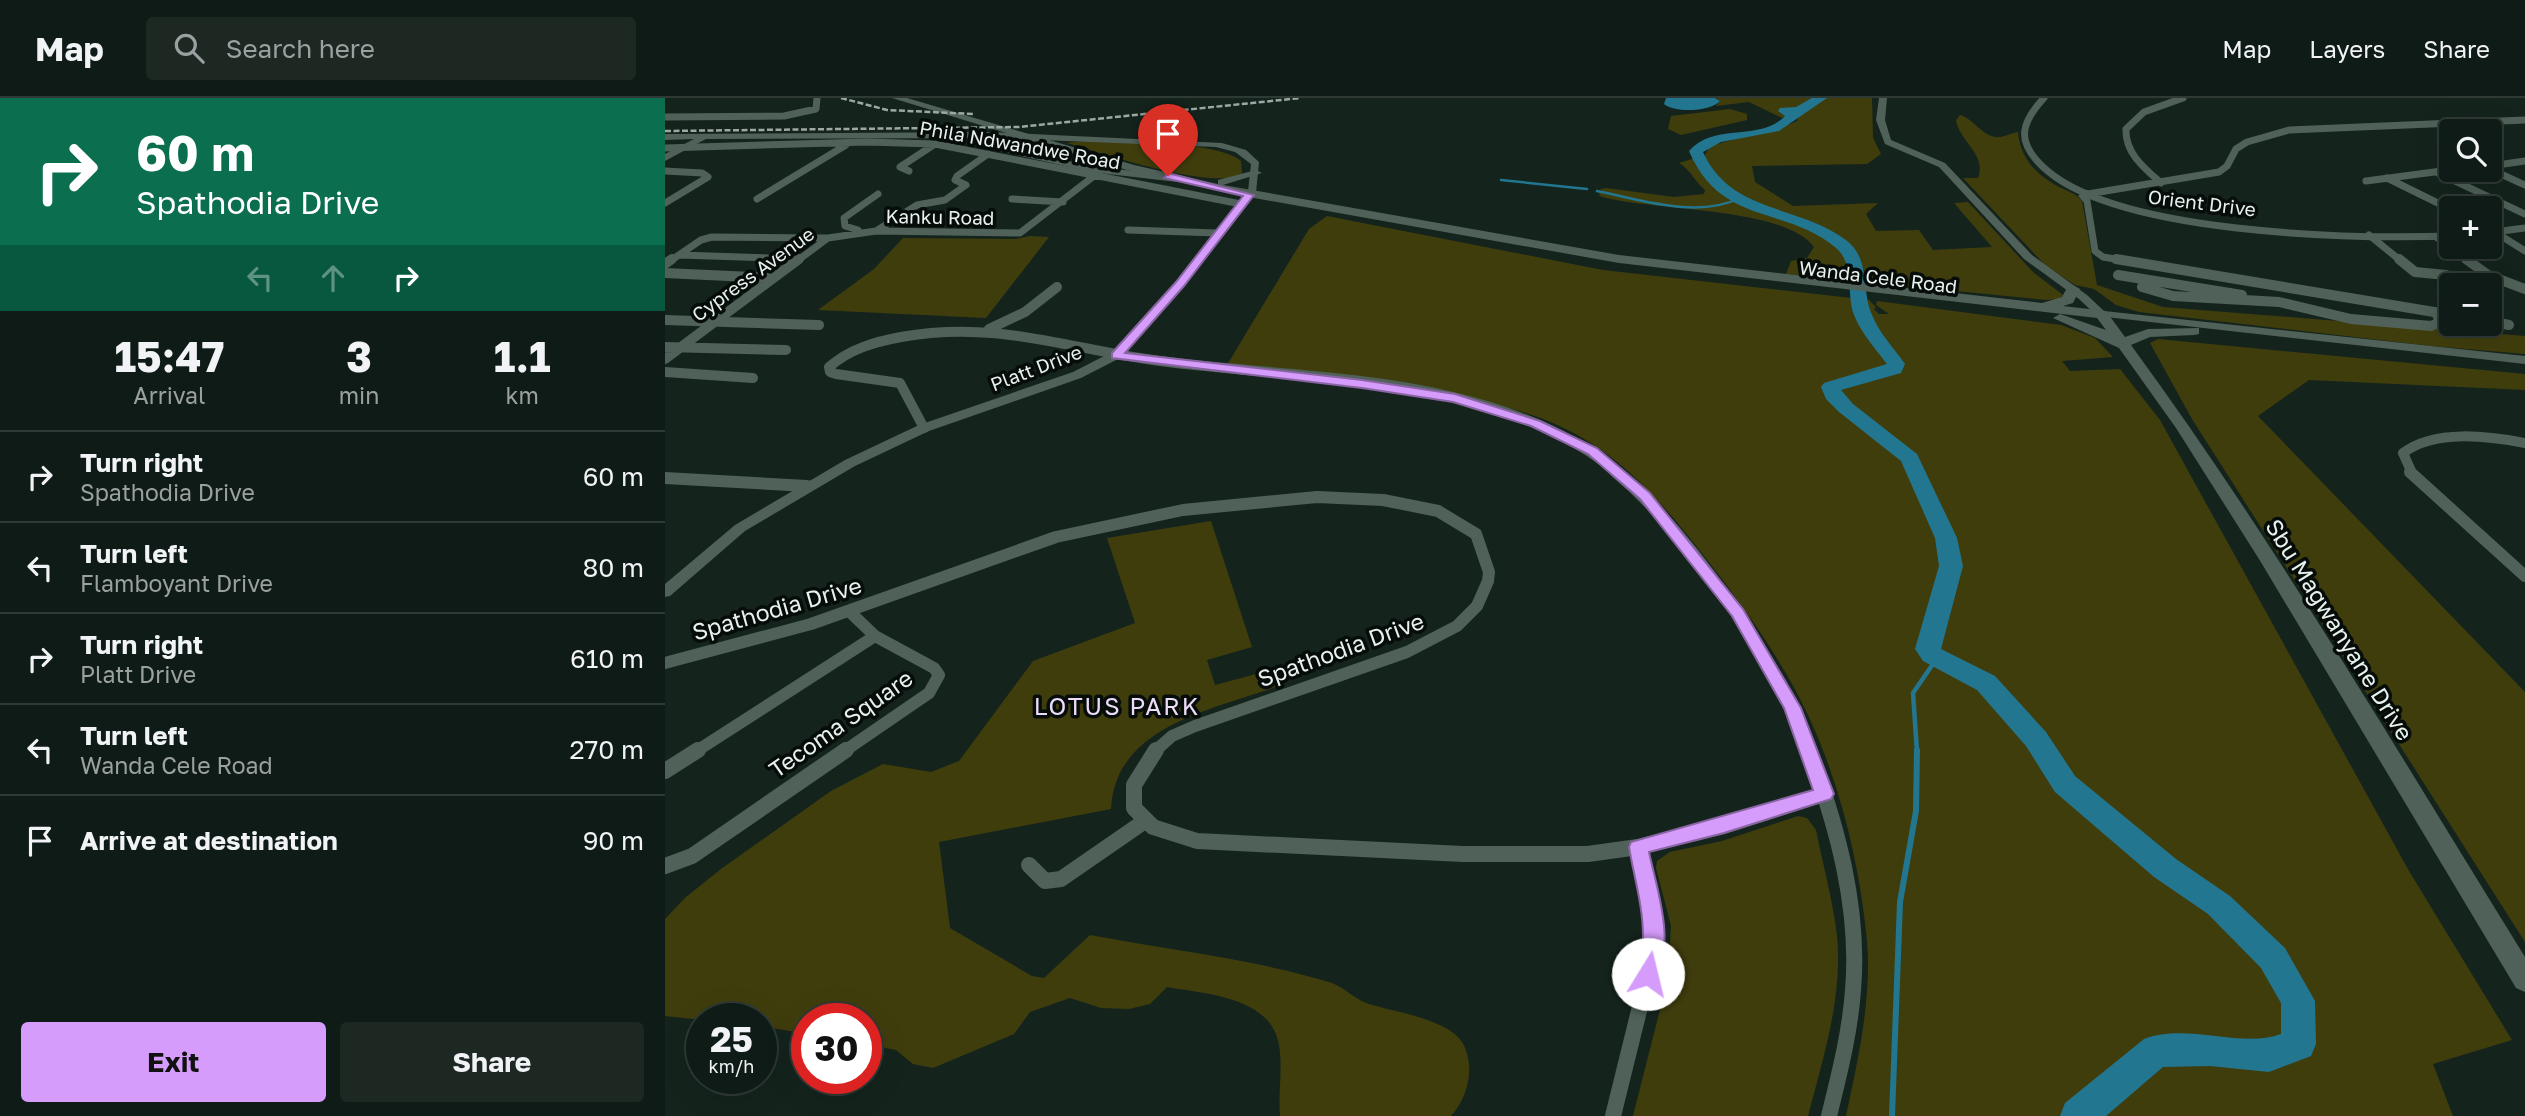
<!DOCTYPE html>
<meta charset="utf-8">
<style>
:root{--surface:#0f1b16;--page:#1d2823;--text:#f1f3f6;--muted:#9ba1a1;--line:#2f3935;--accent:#d59cfb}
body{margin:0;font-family:"Golos Text",sans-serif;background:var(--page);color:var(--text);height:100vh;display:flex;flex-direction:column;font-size:26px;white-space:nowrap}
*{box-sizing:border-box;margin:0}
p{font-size:23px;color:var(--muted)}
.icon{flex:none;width:38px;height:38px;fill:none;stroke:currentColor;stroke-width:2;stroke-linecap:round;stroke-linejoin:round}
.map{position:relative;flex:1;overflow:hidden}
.drawer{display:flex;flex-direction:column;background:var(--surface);width:665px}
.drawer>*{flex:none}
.banner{background:#0b6e4f;color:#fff;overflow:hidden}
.fabs{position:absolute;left:1774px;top:21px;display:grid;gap:14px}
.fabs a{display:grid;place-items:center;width:63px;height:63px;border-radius:7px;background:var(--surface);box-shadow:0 7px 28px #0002,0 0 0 2px var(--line);font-size:35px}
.speed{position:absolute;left:21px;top:905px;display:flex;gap:14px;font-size:35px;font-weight:700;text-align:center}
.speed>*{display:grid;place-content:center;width:91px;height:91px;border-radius:50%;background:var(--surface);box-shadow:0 7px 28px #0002,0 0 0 2px var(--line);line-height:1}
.speed small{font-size:18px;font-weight:400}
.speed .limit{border:10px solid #d22;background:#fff;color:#111}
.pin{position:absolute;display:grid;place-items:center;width:60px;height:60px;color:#fff;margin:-72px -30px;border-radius:50% 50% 50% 0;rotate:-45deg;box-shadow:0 0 7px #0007}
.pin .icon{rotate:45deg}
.me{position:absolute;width:77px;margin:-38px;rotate:9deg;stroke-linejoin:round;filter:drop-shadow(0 0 5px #0008)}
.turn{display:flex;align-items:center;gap:24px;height:147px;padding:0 21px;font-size:32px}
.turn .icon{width:91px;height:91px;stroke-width:2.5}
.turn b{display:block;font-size:49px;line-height:60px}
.lanes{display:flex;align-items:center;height:66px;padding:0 21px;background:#0003;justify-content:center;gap:35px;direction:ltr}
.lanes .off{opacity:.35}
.eta{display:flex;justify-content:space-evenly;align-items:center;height:119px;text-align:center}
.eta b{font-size:42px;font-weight:700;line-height:49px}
.button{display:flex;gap:14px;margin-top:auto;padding:14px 21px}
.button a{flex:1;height:80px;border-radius:7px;background:var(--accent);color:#111;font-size:28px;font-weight:700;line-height:80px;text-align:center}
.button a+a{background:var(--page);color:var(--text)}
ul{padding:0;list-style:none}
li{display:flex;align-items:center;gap:21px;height:91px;padding:0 21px;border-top:2px solid var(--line)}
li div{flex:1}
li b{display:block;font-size:26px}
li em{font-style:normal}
header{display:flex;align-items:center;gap:42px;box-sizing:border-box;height:98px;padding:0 35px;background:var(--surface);border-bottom:2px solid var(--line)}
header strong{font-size:33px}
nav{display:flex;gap:38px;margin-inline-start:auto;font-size:24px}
.search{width:490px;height:63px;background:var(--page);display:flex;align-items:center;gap:18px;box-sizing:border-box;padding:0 24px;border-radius:7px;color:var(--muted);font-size:26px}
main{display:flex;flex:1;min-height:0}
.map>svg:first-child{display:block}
.green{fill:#403d0d}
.water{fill:#237690}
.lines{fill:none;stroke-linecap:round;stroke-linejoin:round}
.stream-far2{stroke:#237690;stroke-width:2.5}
.stream-far1{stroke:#237690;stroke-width:4.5}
.stream{stroke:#237690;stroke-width:6}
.river{fill:#237690;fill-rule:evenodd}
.minor-far3{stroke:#4f6158;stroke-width:7}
.minor-far2{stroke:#4f6158;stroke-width:10}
.minor-far1{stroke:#4f6158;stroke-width:12}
.minor{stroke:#4f6158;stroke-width:16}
.tertiary{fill:#4f6158;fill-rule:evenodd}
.secondary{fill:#4f6158;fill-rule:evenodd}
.rail{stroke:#9ca8a3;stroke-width:2.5;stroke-dasharray:6 2.5;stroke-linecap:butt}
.route{fill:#d59cfb;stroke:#8a65a3;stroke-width:2}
.labels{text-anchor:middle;stroke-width:7;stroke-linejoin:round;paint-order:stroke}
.far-street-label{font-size:19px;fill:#e8f2ed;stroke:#060c09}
.street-label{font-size:23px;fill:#e8f2ed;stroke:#060c09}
.neighbourhood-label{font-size:24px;letter-spacing:2px;fill:#ecdcf7;stroke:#060c09}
</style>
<header>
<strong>Map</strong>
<div class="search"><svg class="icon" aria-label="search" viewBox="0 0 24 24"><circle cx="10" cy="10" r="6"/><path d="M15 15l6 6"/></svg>Search here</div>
<nav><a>Map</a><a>Layers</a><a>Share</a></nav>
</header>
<main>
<section class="drawer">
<div class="banner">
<div class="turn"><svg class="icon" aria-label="right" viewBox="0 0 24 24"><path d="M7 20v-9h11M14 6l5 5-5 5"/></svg><div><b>60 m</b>Spathodia Drive</div></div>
<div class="lanes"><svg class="icon off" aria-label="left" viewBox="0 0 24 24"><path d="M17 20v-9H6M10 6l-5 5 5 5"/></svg><svg class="icon off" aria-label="ahead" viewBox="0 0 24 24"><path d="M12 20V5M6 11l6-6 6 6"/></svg><svg class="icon" aria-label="right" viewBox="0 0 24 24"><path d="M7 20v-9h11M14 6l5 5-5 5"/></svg></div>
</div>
<div class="eta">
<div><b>15:47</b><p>Arrival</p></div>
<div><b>3</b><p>min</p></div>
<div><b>1.1</b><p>km</p></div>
</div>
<ul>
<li><svg class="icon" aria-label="right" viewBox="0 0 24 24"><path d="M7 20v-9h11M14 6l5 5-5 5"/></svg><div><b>Turn right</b><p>Spathodia Drive</p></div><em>60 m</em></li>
<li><svg class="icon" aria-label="left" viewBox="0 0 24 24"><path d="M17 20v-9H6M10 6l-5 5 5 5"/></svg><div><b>Turn left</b><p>Flamboyant Drive</p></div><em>80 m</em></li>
<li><svg class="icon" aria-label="right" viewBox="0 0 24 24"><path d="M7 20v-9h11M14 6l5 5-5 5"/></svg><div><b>Turn right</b><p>Platt Drive</p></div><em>610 m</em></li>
<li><svg class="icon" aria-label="left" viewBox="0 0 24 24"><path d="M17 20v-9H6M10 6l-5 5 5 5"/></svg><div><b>Turn left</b><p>Wanda Cele Road</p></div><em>270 m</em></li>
<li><svg class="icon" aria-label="arrive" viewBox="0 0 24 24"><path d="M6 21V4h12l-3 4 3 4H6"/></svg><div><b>Arrive at destination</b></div><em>90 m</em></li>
</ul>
<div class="button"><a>Exit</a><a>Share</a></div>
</section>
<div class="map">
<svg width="1860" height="1018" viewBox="0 0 1860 1018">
<rect width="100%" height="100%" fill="#14241d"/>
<path class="green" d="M1051,0H1207L1208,40L1216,56L1202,66L1087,68L1090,84L1128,108L1213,105L1201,116L1211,133L1254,132L1268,152L1327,149L1289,105L1303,104L1368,174L1398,197L1395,201L1381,202L1121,176L1126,163L1142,160L1149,149C1120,108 981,113 934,98L936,91L941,90L1009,99L1039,96L1040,92C1030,84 1025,71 1014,65L1040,57L1044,49C1072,38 1105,36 1132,23L1133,17L1123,11L1115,12L1123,17L1117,20L1084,4L1051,8L1055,3Z
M1065,11L1082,16V22L1016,37L1003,31L1006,18Z
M1295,17C1309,21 1315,36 1330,39C1339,40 1345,35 1353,34C1355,59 1370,76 1392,88C1401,93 1411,95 1417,103L1432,187L1498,209L1860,238V256L1766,248L1474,214L1451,207L1429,191L1410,187L1381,168L1298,80H1313C1322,56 1294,43 1291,22Z
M402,45C431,39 556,43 576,63L577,76C548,93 437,55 402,45Z
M662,118L938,172L1204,202L1211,209L1209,211L1214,216H1224L1211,207L1212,203L1396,227L1430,240L1448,259L1397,263L1405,273L1455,271L1495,322L1744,773L1847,942L1768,966L1788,1018H1181C1193,962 1207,900 1202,843C1195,767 1175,685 1143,617C1115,558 1076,505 1036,454C993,400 953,353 888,325C836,303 782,297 726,289C672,282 617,274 562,267L644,131Z
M365,138L384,139L321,220L153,212L209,171L238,140L351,141Z
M1493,241L1860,276V292L1644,282L1593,318L1860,594V844L1527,321L1485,245Z
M546,423L587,549L542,562L550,587L606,572L613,588C548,612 450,627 446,711L274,744L285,830L367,878L379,880L425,837C505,852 589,861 667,885C680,890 691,902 704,906C729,914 782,921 797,944C811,968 803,999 786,1018H615C613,995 618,970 614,947C606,898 539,896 502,889L485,906L464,911L436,910L405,900L365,914L349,936L268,970L248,966L231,952L201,946V920H142V936L96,928V920L37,922L0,918V821L21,799L56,771L166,693L218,666L266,674L294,663L368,563L470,525L442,440Z
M1133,718L1142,720L1151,732C1158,767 1168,803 1172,838C1178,899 1158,960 1143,1018H968L1003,880L1006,828L991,770L992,763L1005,754L1057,743Z"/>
<path class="water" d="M1001,0H1050L1055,3C1045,14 1010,15 999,6Z"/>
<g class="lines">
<path class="stream-far2" d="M836,82L922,91
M932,93C977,102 1032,121 1075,100"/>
<path class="stream-far1" d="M1252,654L1248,595L1270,563L1267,557"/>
<path class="stream" d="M1227,1018L1235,804L1251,713L1252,652"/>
<path class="river" d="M1147,0H1162L1114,33L1056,44L1038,54C1066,116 1133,106 1181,142C1206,161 1196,192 1207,217C1214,235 1229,250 1240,266L1236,275L1176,292L1188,306L1252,356L1292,440L1298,468L1276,551L1330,578L1381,634L1410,678L1511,761L1565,798L1620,850L1650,903L1651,946L1646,958L1604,974L1545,968L1498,969L1441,1018H1395L1400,1005L1479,941C1522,924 1576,951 1616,936V905L1596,870L1543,816L1489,779L1390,694L1361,648L1312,592L1258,563L1250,551L1274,468L1270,440L1236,363L1174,314L1161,301L1156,289L1159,285L1222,266C1210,250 1196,235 1189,217C1181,196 1190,166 1171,150C1120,107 1056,128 1024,53C1049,24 1095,44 1120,18L1113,13L1115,10L1131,9Z"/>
<path class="minor-far3" d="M1379,0C1356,25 1351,43 1377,68C1448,137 1689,141 1787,138
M0,19L119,18L151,11L152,0
M0,50L202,44L270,46L576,106
M1825,68L1860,63
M1825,71L1860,87
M0,73L37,75L43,79L0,105
M244,73L235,69L270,46
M1771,74L1860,116
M1722,80L1787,112
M1701,83L1777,73
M1496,85C1479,70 1460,55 1461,31L1479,14L1518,0
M92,101L181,47
M347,101L398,104
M1825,131L1860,153
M193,132L180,128L179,120L213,96
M463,132L552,135
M211,133L355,135L429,78
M1829,134L1860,130
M1704,137L1736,163
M1771,139L1804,163
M14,157L133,161
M5,163L36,142L47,139L163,140
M132,163L163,140L211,133L252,107L280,102L301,87L290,82L292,78L323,56
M1462,163L1438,159L1430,153L1422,103L1417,97L1554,74L1562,68L1571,51L1582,44L1624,32L1860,22"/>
<path class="minor-far2" d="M1451,161L1787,217
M1734,161L1750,174L1781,177
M1801,161L1823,177L1860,191
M0,166L7,161
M0,175L107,180
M1453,177L1577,197
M1477,189L1508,198L1614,204L1686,221L1766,228L1775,224L1771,214
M0,222L154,227
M1825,223L1844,227
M324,231L360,214L392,189
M0,249L121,252
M0,261L134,161
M0,274L88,280
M259,330L235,285L171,276L165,274L164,269C185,251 209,244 236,239C335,221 407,253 503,264C648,282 835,276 953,375
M1747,375L1738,355C1770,331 1823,338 1860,345"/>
<path class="minor-far1" d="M951,374C1028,439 1109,560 1144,654
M1745,374L1860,478
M0,380L142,388
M0,565L146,526L391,439L518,412L652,399L718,402L773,413L811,436L824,474L823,483L812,508L792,528L742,554L530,628L507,638L489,654
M30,654L210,538
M178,654L264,595L274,577L269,570L210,538L185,514"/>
<path class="minor" d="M491,652L469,687V710L488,729L532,743L798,756H923L973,749L1059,728L1159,696
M1144,652C1172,728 1195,810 1188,892C1185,935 1174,977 1164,1018
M0,673L33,652
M364,767L380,783L396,781L480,723
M0,768L27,758L181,652
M948,1018L989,852L988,821L973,749"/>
<path class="tertiary" d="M1214,0H1222L1220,22L1226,42L1280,65L1367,157L1422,197L1439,213L1860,258V266L1432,218L1414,201L1359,161L1274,69L1220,46L1211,22Z
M326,34L557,45L581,52L594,64L591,95L519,188L455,260L416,280L264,333L190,368L80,433L5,498L0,499V486L70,427L180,362L254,327L408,274L447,254L511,184L583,93L586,66L570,54L551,49L326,40L41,41L0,63V56L29,41L0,42V36Z
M307,41L426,68L521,79L526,82L521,85L426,74L304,46V42Z"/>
<path class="secondary" d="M227,0H242L469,67L553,86V82L591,72L597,75L558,87L564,88L954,157L1377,205L1397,199L1403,188L1408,187L1415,191L1408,205L1398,208L1441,213L1460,239L1483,231L1534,230V236L1529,237L1485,239L1466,247C1609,442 1732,653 1860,859V894L1851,890L1594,461L1511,330L1454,250L1388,220L1395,216L1441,232L1432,220L954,165L578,98L462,72Z"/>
<path class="rail" d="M176,0L222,12L309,16
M0,33L354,29L635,0"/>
</g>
<path class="route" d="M503,75L589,97L519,188L460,255L697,282L790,296L875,323L932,350L985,395L1078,511L1136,610L1169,696L1166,701L1059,735L984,754C993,796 1010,842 991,882L983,885L976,882C970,870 978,852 978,838C978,808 969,779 964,749L966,744L1148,692L1119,610L1067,518L975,401L923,356L866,328L788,304L697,290L447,260V255L511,184L578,98L499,80Z"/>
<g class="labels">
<g class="far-street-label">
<text transform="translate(355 47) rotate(10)" y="7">Phila Ndwandwe Road</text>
<text transform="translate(1537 105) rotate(7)" y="7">Orient Drive</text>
<text transform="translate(275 119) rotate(1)" y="7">Kanku Road</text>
<text transform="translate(88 176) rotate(-36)" y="7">Cypress Avenue</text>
<text transform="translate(1213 179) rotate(7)" y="7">Wanda Cele Road</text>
<text transform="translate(371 270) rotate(-21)" y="7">Platt Drive</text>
</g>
<g class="street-label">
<text transform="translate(112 511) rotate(-16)" y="8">Spathodia Drive</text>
<text transform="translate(1674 532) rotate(58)" y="8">Sbu Magwanyane Drive</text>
<text transform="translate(676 552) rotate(-20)" y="8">Spathodia Drive</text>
<text transform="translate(176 626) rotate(-35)" y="8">Tecoma Square</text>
</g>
<g class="neighbourhood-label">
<text x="452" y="617">LOTUS PARK</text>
</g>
</g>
</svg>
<div class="fabs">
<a><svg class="icon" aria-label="search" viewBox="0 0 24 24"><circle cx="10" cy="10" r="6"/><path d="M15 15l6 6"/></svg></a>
<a>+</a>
<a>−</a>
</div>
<div class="speed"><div>25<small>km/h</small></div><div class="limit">30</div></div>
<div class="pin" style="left:503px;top:78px;background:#d93025"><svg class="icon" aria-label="arrive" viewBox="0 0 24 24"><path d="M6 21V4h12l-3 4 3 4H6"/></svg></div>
<svg class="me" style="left:983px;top:876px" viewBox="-20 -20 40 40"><circle r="19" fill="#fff"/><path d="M0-13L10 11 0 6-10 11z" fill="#d59cfb"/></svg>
</div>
</main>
